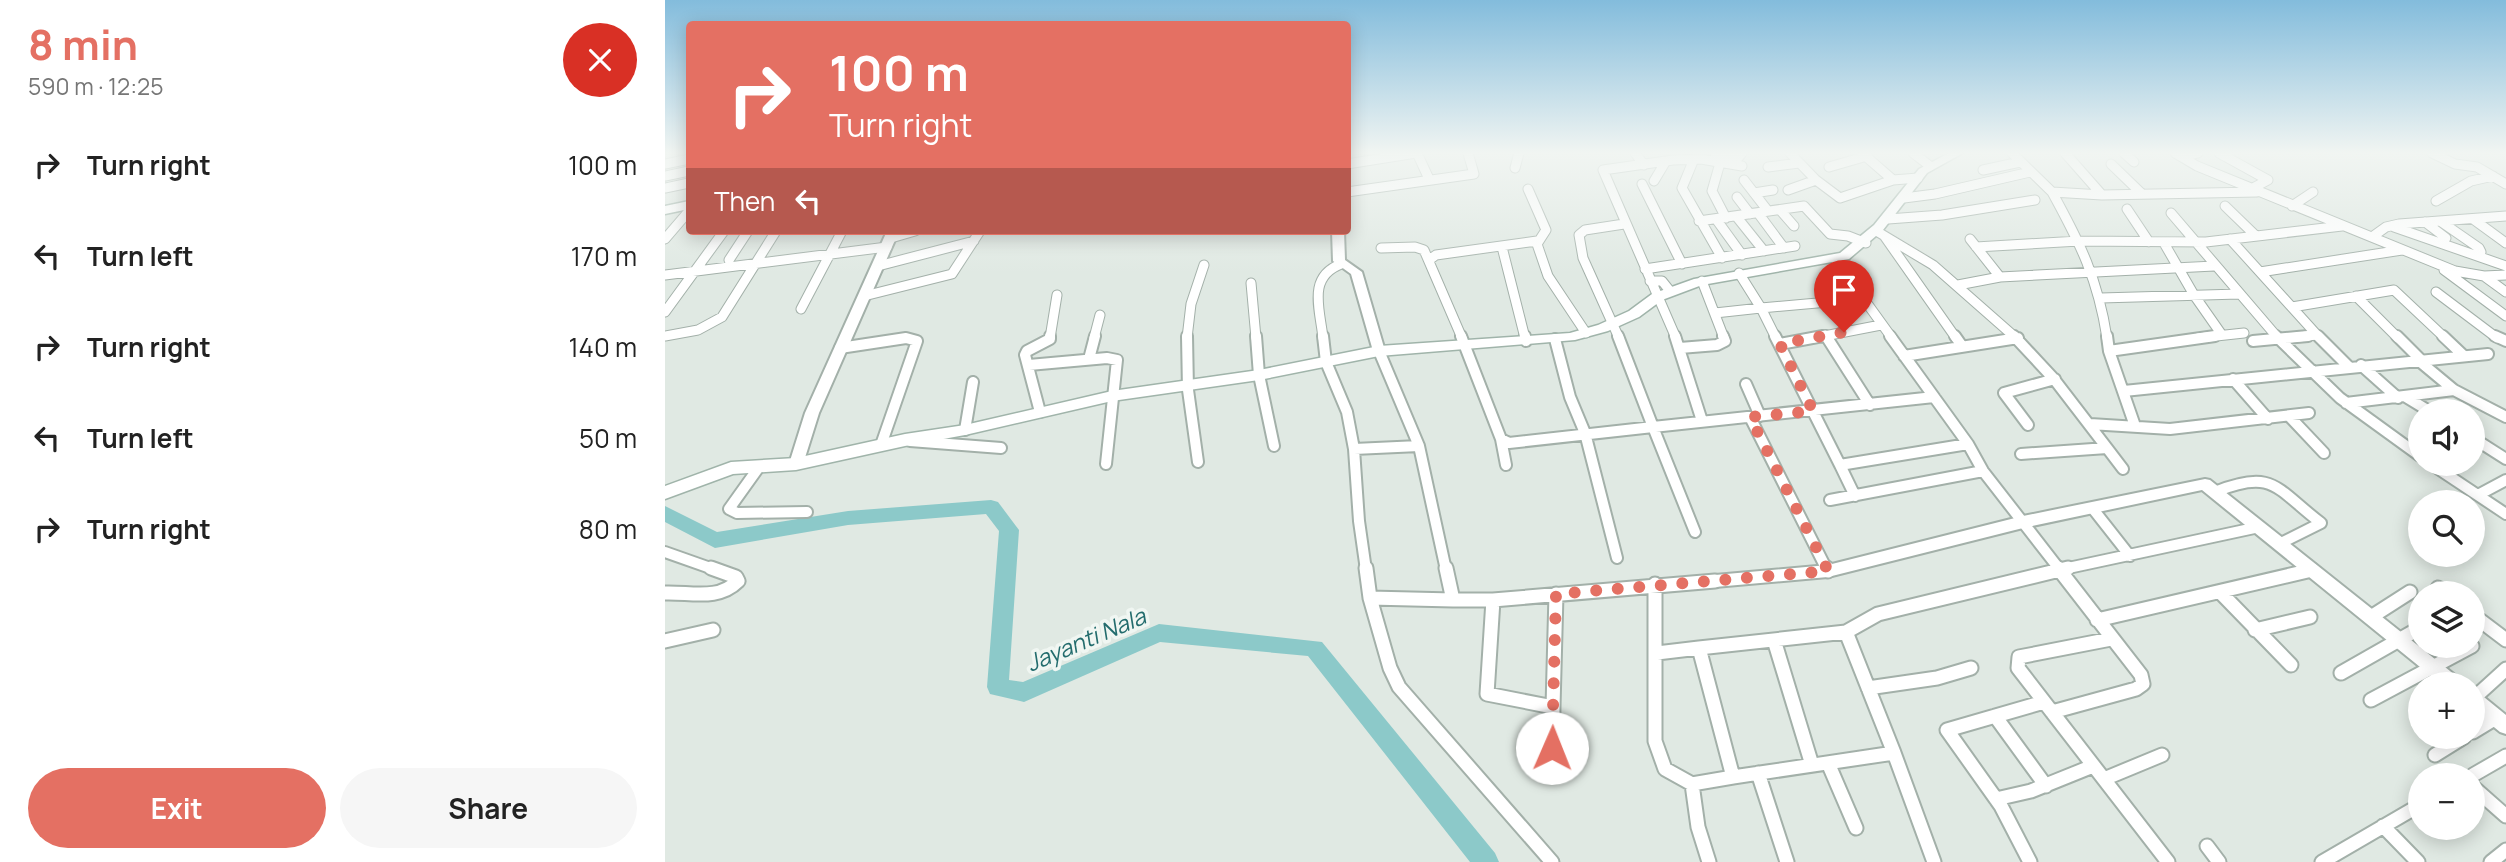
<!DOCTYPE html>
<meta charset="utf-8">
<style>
:root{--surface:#fff;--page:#f6f6f6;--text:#222;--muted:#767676;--accent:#e47063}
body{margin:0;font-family:Manrope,sans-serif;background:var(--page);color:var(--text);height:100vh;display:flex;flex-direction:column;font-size:26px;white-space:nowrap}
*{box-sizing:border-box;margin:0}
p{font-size:23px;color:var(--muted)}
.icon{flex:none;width:38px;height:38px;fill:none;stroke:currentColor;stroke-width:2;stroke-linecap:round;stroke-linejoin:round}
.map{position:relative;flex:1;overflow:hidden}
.details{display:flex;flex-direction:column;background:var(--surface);width:665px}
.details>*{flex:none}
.top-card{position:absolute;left:21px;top:21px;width:665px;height:214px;border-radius:7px;box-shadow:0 4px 18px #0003;background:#e47063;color:#fff;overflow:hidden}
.tools{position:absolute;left:1743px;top:399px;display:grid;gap:14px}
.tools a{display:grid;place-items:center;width:77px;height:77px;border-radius:50%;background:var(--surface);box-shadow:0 4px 18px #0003;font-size:35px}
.pin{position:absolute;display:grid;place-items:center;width:60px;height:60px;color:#fff;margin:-72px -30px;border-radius:50% 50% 50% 0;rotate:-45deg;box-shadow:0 0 7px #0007}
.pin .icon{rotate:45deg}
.me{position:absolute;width:77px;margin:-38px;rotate:1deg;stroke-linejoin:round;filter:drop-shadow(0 0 5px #0008)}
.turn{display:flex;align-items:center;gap:24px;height:147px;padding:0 28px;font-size:32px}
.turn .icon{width:91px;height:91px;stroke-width:2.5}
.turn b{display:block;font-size:49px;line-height:60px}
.then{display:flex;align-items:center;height:66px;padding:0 28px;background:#0003;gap:14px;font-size:26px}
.round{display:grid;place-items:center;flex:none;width:74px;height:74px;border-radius:37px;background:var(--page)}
.summary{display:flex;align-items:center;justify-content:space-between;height:119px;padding:0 28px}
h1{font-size:42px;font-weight:700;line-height:52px;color:var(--accent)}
.primary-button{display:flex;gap:14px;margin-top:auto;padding:14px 28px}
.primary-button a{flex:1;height:80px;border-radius:42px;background:var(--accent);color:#fff;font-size:28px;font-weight:700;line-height:80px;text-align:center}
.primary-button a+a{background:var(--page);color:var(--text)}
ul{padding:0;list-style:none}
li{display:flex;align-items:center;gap:21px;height:91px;padding:0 28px}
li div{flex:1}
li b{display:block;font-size:26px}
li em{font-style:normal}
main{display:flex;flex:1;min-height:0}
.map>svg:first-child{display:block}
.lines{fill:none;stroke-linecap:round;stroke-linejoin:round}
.river{fill:#8cc9c9;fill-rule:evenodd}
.minor-far2-casing{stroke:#a3b0a9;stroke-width:11}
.minor-far1-casing{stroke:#a3b0a9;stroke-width:14}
.minor-casing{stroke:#a3b0a9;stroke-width:17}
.tertiary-casing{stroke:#a3b0a9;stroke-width:4}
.secondary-casing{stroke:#a0b4aa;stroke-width:3}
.minor-far2{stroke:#fff;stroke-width:9}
.minor-far1{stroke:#fff;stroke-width:10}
.minor{stroke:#fff;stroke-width:13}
.tertiary{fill:#fff;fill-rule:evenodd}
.secondary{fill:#fff;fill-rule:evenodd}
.route{stroke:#e47063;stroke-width:12;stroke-dasharray:0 21.6}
.labels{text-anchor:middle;stroke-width:7;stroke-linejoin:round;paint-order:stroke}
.near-water-label{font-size:23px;font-style:italic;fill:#236c6d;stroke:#f0f6f2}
</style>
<main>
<section class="details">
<div class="summary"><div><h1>8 min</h1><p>590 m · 12:25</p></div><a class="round" style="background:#d93025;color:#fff"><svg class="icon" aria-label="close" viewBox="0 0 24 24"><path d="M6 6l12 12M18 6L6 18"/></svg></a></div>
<ul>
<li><svg class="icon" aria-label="right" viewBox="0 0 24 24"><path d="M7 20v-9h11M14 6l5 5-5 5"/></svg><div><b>Turn right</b></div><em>100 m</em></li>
<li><svg class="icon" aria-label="left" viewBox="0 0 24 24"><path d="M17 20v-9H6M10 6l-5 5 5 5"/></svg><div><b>Turn left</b></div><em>170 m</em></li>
<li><svg class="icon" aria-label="right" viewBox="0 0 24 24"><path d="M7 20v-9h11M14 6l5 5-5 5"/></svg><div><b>Turn right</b></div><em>140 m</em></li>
<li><svg class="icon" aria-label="left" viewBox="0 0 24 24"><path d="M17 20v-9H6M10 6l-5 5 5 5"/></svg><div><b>Turn left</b></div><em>50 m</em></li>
<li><svg class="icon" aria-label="right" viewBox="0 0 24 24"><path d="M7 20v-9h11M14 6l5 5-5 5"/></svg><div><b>Turn right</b></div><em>80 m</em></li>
</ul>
<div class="primary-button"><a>Exit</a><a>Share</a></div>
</section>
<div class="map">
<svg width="1841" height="862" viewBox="0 0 1841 862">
<rect width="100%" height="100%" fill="#e0e9e3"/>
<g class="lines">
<path class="river" d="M326,500L333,502L354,530L344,680L358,682L494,624L657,642L830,853L834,862H805L643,656L495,642L359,702L325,694L322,687L334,531L321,514L183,525L50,548L0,522V506L52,532L183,511Z"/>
<g class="minor-far2-casing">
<path id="minor-far2" d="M752,153L764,179
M970,153L979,165
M1050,153L1073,158L1077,153
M1125,153L1151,180L1175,198L1228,180L1253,178
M1197,153L1228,180
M1248,153L1265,166
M1347,153L1387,192
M1400,153L1437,195
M1459,153L1469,162
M1510,153L1532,166L1790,271L1819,276L1841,275
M1554,153L1603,180L1586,189
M1767,153L1790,164L1812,167L1841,184
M1057,156L1047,191L1061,218
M1517,157L1533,153
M1029,159L1017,188L1057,258
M0,164L24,159
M682,164L751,153
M1446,164L1476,193
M1103,167L1134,163
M1164,167L1202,156
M850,168L854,153
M1318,170L1355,162
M0,176L24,171
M1079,180L1103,211
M989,181L1001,161
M977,184L1017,264
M0,188L24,183
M863,189L881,230L872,244L883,276L921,333
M1123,190L1151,180
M682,192L809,174L803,153
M1089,193L1108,190
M1072,197L1085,214
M1239,198L1270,194L1365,172
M1771,201L1806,181L1828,176
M1560,206L1591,236
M1627,206L1648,192
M1462,209L1484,242
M1115,210L1129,226
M1093,213L1119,248
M1506,213L1613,338
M1071,216L1099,251
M1051,219L1077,255
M1223,219L1277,215L1370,200
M1808,219L1841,243
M1034,221L1139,206L1165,234L1183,236L1201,243
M1775,221L1814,248L1816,252L1810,255
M1760,222L1781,238
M1729,227L1841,266
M1213,232L1268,265L1351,338
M1220,237L1291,338
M1707,237L1721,227L1734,224L1841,216
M226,238L250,231
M0,239L24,211
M1565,239L1652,335L1624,338
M1499,243L1529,295L1557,335
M837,247L860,338
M1311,247L1414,241L1541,242L1677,226
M716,248L750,247L759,250L797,338
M1170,259L1227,338
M64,260L83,231
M764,260L771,255L872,241
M213,266L309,241
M980,269L1130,246
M1779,270L1841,316
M1595,272L1737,250
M1074,273L1096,308L1197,299
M0,275L222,247
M1819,276L1841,292
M1335,277L1549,266
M985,281H997L1005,291
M1037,281L1059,338
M586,283L591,338
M1293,285L1335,277L1305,239
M1771,292L1832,338
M199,296L287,274L315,231
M1691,296L1733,338
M1436,298L1574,294
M1627,307L1729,290L1780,338
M136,309L177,231
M0,312L59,231
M1050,313L1096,308L1111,338
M1160,335L1162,338
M1652,335L1655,338
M0,336L33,330L57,317L111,231
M385,338L392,295
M429,338L435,315
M522,338L526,304L539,265
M658,338C655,309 642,277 676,264
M954,338L918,258L914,235L920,230L959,224
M1011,338L938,170L1008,160L1036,159L1077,166
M1149,338L1216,325
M1442,338C1433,279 1415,243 1387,192L1437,195L1592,192
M1533,338L1579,333"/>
</g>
<g class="minor-far1-casing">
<path id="minor-far1" d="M522,336L523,390L533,462
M591,336L594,375L609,446
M658,336L661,362L682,412L689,449L694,521L701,570
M796,336L836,439L844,443L988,427L1030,532
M860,336L861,341
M953,336L988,427L1269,397
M1010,336L1037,421
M1110,336L1175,465L1303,444
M1161,336L1205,405
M1225,336L1303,444L1318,471L1395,570
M1290,336L1297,346
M1349,336L1389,379L1442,448L1356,454
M1442,336L1444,351L1470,426
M1611,336L1675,398L1755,456
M1653,336L1684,367
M1732,336L1756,360
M1778,336L1798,355
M1830,336L1841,341
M890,339L905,397L920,433L952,558
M1588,341L1643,336
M1115,344L1158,336
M175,348L241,338L252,341L216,445
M1015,348L1052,345L1060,341L1058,336
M714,351L754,446L781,570
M1444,351L1550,336
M1239,356L1353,338
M424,359L430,336
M1753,360L1789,390L1841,417
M364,365L442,358L452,360L441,464
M1696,365L1733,398
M1568,379L1603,419
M1081,384L1095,416
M1459,391L1823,354
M1741,397L1764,411
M1681,403L1789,390
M375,412L360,355L362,351L385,339V336
M1624,416L1659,453
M1085,417L1162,570
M1425,424L1505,429L1644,413
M1363,425L1339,393L1390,379
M300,430L308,382
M1808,438L1841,459
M836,439L841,465
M245,441L336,448
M1442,448L1458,469
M689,449L754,446
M1766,464L1841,514
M1175,465L1190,496
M94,467L64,509L72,513L142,512
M1550,492C1609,468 1611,489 1656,523L1614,544
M1813,495L1841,480
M1165,500L1318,471
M1428,509L1465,556
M0,552L51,570
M1394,570L1594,527"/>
</g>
<g class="minor-casing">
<path id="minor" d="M701,568L705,598L788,600
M781,568L788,600H828L1050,581
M1162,568L1163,571
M990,584V741L1000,769L1027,784
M1773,588L1780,593
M1555,592L1626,665
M0,593C26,592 53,601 73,581L71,577L46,568
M705,598L725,668L734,687L887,862
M828,600L822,694L888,707L887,748
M1808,615L1841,640
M1706,617L1745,592
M1432,620L1647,570
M1590,630L1645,617
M1181,632L1213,614L1403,568
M1181,632L1229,753L1068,777L1034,648Z
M1446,639L1354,657L1353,668L1503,862
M1109,640L1147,765
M0,641L48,630
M992,653L1034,648
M1676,673L1755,628
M1203,688L1272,678L1306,668
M1808,699L1841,669
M1706,700L1807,646
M888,707L891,594
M1387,712L1471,689L1478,684L1476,675L1393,568
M1330,716L1381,786
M1808,732L1831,718
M1229,753L1269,862
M1770,755L1799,737
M1163,763L1191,828
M1093,773L1122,862
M1808,775L1841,756
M1439,779L1497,755
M1808,787L1841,816
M1331,799L1366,791L1428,766
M1718,826L1753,862
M1542,846L1554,862
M1044,862L1033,827L1027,784L1068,777
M1365,862L1336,806L1282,730L1379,702
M1657,862L1755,805
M1826,862L1841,850"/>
</g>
<g class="tertiary-casing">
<path id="tertiary" d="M222,231H234L154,413L138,464L131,469L126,468L124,464L140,413Z
M667,231H679L680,260L697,272L720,351L719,354H709L708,351L686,274L668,261Z
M1540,479L1545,480L1795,679L1798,684H1776L1537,490L1358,528L1163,577L1050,587L1044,586L1042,581L1044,576L1050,575L1163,565L1358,516Z
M1808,691L1814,693L1841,715V734L1835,732L1808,710Z"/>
</g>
<g class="secondary-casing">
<path id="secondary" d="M1284,153H1298L1262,173L1218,230L1184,259L1037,285L997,300L974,317L943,331L910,340L714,356L594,380L447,401L300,435L240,446L131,470L68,474L0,499V486L66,462L131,458L240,434L300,425L447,391L594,370L714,346L905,333L933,325L964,311L987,294L1029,279L1175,253L1209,225L1254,169Z
M24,201V209L0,214V206Z"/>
</g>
<use href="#minor-far2" class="minor-far2"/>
<use href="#minor-far1" class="minor-far1"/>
<use href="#minor" class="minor"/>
<use href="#tertiary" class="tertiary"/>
<use href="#secondary" class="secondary"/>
</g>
<linearGradient id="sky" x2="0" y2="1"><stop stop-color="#83bcdc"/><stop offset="0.56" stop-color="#f1f5f2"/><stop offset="1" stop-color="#f1f5f2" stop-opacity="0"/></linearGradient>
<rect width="1841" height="273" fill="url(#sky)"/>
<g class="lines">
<path class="route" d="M887,748L891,594L1163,571L1085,417L1148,411L1115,344L1179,332"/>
</g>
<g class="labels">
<g class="near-water-label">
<text transform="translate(421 640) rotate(-23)" y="8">Jayanti Nala</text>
</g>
</g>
</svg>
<div class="tools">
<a><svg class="icon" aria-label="sound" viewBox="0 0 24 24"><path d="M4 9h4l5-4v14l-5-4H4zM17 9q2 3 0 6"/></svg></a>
<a><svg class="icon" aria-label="search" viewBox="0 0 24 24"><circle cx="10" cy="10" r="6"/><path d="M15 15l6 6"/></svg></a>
<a><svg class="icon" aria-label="layers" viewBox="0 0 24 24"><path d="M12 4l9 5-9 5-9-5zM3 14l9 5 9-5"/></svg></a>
<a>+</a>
<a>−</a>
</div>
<div class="pin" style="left:1179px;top:332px;background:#d93025"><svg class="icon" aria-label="arrive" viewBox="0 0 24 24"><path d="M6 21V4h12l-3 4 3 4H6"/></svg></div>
<svg class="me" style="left:887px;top:748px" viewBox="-20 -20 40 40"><circle r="19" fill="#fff"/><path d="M0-13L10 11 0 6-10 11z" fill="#e47063"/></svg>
<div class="top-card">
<div class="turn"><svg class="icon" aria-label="right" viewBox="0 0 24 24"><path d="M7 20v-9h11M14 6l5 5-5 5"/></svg><div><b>100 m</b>Turn right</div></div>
<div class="then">Then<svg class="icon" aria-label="left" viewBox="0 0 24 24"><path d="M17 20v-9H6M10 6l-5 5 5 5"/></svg></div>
</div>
</div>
</main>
